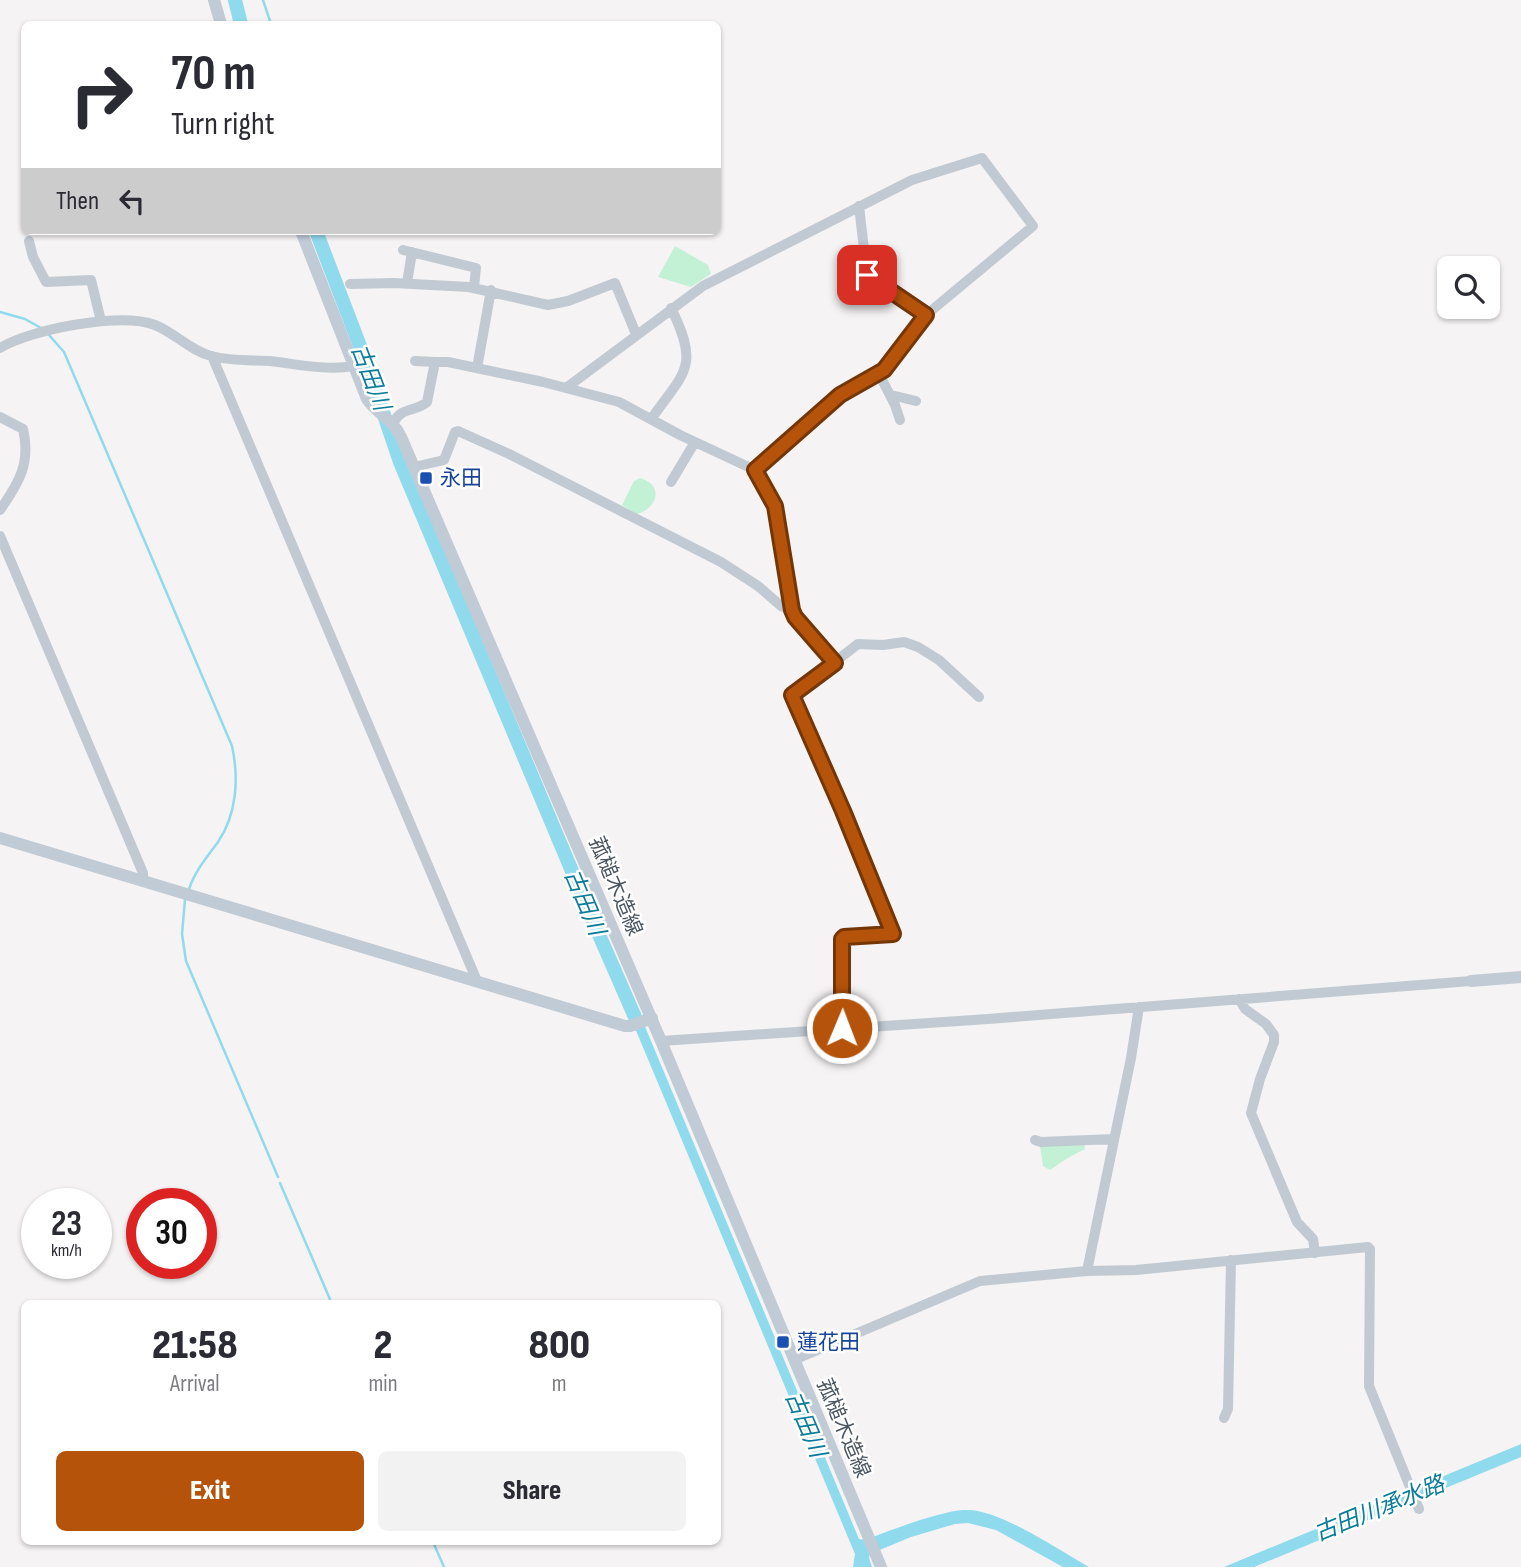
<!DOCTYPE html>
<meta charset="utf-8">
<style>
:root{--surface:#fff;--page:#f2f2f3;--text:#2b2b33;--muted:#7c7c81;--accent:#b45309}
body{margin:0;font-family:"Sofia Sans Condensed","Noto Sans JP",sans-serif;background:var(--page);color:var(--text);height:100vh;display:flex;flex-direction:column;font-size:26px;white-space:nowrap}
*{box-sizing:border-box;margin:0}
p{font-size:23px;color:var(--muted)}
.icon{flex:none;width:38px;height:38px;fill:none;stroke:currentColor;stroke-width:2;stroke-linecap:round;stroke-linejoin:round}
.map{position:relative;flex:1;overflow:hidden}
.sheet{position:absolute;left:21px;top:1300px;width:700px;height:245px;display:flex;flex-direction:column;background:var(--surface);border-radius:10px;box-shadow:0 2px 5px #0004}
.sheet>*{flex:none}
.hud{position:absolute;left:21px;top:21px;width:700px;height:214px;border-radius:10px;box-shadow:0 2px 5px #0004;background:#fff;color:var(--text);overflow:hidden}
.tools{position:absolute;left:1437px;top:256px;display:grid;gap:14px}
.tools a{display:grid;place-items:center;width:63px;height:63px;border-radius:10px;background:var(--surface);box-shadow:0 2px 5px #0004;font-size:35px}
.speed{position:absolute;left:21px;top:1188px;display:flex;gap:14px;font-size:35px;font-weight:700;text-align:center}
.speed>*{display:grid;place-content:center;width:91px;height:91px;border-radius:50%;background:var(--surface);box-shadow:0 2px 5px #0004;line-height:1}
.speed small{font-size:18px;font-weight:400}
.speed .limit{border:10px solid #d22;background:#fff;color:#111}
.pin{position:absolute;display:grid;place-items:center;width:60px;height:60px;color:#fff;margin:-30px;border-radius:14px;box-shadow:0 4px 10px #0006}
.me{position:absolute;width:77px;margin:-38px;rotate:1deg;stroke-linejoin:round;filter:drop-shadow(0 0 5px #0008)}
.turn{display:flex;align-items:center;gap:24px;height:147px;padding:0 35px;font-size:32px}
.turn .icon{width:91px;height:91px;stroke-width:2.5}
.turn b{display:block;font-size:49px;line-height:60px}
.then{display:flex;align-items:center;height:66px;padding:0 35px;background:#0003;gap:14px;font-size:26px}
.eta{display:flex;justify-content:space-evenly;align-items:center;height:119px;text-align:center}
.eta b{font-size:42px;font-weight:800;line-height:49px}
.action{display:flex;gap:14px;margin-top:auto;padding:14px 35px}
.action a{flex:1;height:80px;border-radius:10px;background:var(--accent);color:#fff;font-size:28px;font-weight:800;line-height:80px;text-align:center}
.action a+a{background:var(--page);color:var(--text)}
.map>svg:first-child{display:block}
.green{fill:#c3f1d5}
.water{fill:#90daee}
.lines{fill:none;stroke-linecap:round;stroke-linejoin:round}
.stream{stroke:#90daee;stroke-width:2.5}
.river{stroke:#90daee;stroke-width:14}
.street{stroke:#c1cad2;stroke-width:10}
.secondary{stroke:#c1cbd6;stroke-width:12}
.route-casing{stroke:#753606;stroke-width:18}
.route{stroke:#b45309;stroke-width:12}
.transit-dot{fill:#1a4fb4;stroke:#fff;stroke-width:2.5}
.labels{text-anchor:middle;stroke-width:5;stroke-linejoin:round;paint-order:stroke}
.transit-label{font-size:21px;fill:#164399;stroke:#fff;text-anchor:start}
.street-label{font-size:21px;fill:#4a5661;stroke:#fff}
.water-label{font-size:23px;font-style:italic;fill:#0c7c9b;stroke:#fff}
</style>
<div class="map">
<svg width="1521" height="1567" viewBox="0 0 1521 1567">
<rect width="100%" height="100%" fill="#f5f3f3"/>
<path class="green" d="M675,246L708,265L711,274L691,287L658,277Z
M640,478C665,485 657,509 637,514L622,505L634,481Z
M1084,1142L1085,1149C1072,1155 1061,1162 1050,1170L1043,1166L1040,1146Z"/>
<path class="water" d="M636,1005L859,1539L865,1540C889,1531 944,1509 968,1510C1000,1510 1059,1550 1089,1567H1063L996,1530L968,1523L955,1524L911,1537L870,1554L869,1558L872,1567H853L855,1554L627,1009Z
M1521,1444V1457L1254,1567H1224Z"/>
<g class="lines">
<path class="stream" d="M263,0L271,24
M0,312L25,319L41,328
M49,335L64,352L70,366L232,746C239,778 237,814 218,842C207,857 195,871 189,889
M185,899L182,934L186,961L278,1177
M280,1183L332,1304
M433,1542L444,1567"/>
<path class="river" d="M235,0L241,24
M316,231L365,359L400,462L590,914L638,1024"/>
<path class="street" d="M859,206L867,275L926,315
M29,241L33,257L46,282L91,280L101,321
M403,250L476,268L474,287
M407,283L412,252
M350,284L394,283L469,287L548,305L568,301L615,283L636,334
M0,348C32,329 120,312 155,325C175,333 191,351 211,356C230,361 250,360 270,361C297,364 327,371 354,366
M212,356L477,981
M415,361L435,362
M477,368L491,290
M879,374L895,405L900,420
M566,388L703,286L912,180L982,158L1033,226L926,315L884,371L840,395L755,470
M891,395L916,401
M0,417L23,429C31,463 19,483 0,510
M652,418C685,371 700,367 671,308
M394,422C401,407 416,412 427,402L435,362H448L543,382L619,402L680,435L755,470L775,506L792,610L795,617L835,663
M414,467L444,460L455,432L458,431L509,454L721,562L758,586L781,606L792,610
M671,482L695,442
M0,536L135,854L143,873V882
M1239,999L1245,1009L1266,1024L1274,1035V1042L1260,1079L1251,1113L1297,1222L1313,1239L1315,1253
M842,1028V939L844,937L893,935L843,811L792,695L858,644L883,645L904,642L918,647L939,660L979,697
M661,1041L988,1019L1471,981
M1035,1140L1041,1142L1114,1139
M1087,1271L1131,1058L1139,1007
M794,1360L980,1281L1087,1271L1136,1270L1368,1247L1370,1249L1369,1386L1419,1509
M1224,1418L1228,1409L1231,1260"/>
<path class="secondary" d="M214,0L221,24
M301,231L367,399C377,414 393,419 401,437L661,1041L881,1567
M0,838L625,1026H630L652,1018
M1471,981L1521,977"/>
</g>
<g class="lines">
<g class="route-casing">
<path id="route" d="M842,1028V939L844,937L893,934L843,811L792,695L835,663L795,617L792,610L775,506L755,470L840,395L884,370L926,315L867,275"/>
</g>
<use href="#route" class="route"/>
</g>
<g class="transit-dot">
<rect x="419" y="471" width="14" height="14" rx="3.5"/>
<rect x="776" y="1335" width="14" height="14" rx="3.5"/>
</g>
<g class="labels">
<g class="transit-label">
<text x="440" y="485">永田</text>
<text x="797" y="1349">蓮花田</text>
</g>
<g class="street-label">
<text transform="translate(616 886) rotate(67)" y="7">菰槌木造線</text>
<text transform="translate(844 1428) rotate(67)" y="7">菰槌木造線</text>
</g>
<g class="water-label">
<text transform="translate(371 377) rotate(69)" y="8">古田川</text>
<text transform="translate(585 902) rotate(67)" y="8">古田川</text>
<text transform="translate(806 1424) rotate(67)" y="8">古田川</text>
<text transform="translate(1379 1508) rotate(-22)" y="8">古田川承水路</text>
</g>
</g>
</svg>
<div class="tools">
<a><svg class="icon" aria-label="search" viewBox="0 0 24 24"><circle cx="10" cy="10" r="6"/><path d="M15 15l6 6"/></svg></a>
</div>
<div class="speed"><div>23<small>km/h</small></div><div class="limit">30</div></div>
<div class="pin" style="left:867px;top:275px;background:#d93025"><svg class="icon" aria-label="arrive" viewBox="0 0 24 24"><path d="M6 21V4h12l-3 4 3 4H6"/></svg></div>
<svg class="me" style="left:842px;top:1028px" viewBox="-20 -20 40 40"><circle r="17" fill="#b45309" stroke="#fff" stroke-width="3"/><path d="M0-11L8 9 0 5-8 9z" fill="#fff"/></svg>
<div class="hud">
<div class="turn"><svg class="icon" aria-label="right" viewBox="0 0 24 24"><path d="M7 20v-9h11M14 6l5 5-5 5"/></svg><div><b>70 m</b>Turn right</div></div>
<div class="then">Then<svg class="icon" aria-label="left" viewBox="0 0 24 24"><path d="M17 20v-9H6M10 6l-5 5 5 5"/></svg></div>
</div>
<section class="sheet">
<div class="eta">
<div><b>21:58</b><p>Arrival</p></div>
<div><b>2</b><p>min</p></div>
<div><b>800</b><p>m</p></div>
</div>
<div class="action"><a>Exit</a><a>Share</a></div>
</section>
</div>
